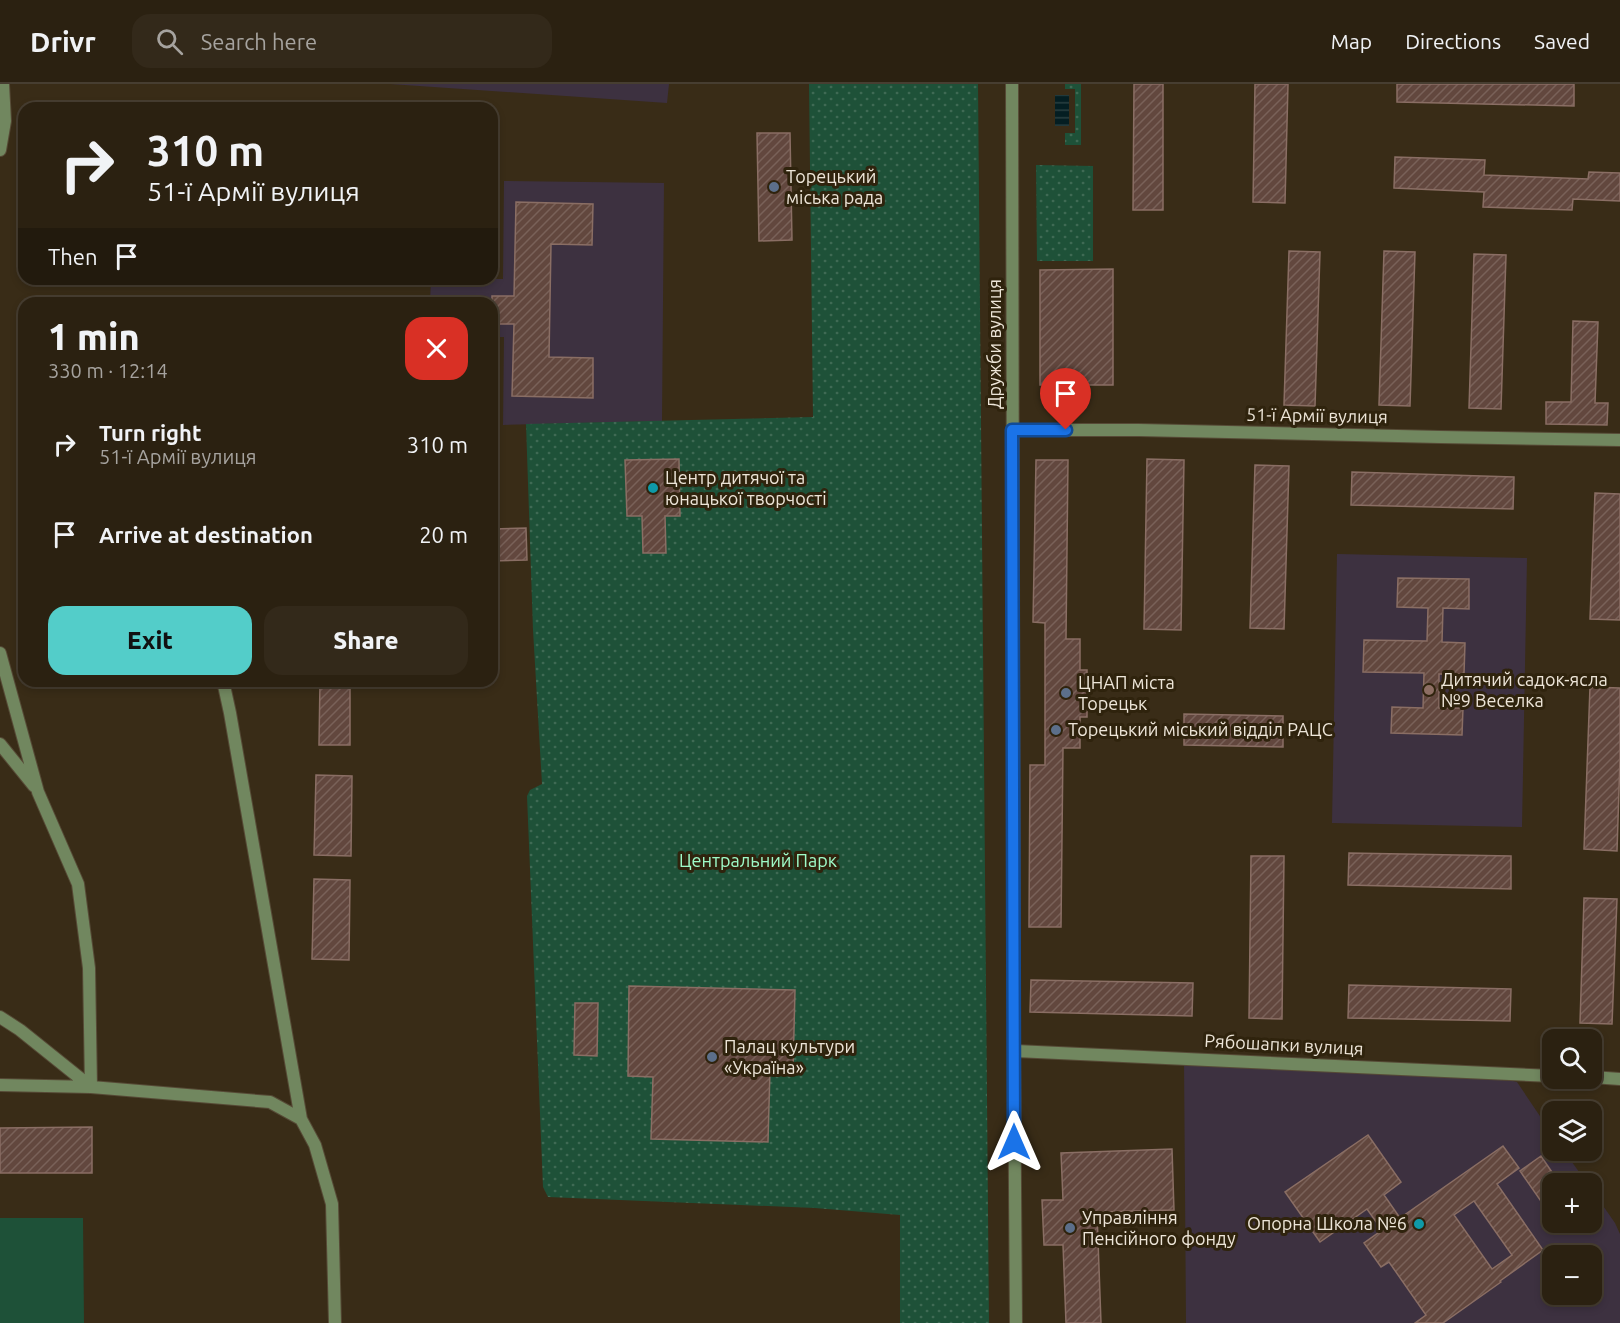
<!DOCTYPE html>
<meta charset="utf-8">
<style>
:root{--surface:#2b2111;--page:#33291a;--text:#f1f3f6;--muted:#a6a39f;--line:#473e31;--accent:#53cdc9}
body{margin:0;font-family:Ubuntu,sans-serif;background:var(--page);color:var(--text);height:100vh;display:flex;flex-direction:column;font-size:22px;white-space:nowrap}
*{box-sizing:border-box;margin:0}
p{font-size:20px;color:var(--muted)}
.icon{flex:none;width:33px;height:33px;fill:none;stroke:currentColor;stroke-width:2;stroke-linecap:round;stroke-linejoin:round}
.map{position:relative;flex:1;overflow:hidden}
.sheet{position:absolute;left:18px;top:213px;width:480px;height:390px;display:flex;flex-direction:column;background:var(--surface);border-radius:18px;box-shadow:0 3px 9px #0003,0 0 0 2px var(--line)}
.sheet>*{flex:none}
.guide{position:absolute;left:18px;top:18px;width:480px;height:183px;border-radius:18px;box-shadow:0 3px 9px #0003,0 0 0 2px var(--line);background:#2b2111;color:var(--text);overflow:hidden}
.buttons{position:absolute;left:1542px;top:945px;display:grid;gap:12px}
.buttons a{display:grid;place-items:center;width:60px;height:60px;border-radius:12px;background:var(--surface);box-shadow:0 3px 9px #0003,0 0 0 2px var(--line);font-size:30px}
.pin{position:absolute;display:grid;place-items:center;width:51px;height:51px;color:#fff;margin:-62px -26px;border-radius:50% 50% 50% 0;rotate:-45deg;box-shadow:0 0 6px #0007}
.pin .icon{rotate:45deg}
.me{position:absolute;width:66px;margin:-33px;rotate:0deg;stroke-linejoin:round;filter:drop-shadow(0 0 4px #0008)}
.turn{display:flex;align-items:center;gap:21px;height:126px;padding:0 30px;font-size:27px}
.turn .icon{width:78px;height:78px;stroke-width:2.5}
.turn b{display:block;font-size:42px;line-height:51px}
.then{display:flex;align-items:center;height:57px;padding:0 30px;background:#0003;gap:12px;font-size:22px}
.round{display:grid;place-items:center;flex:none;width:63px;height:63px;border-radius:18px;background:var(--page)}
.summary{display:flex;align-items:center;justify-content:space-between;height:102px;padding:0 30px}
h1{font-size:36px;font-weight:800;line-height:45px}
.primary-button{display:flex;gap:12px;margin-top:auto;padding:12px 30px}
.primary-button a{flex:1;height:69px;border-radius:18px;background:var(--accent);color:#111;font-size:24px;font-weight:800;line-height:69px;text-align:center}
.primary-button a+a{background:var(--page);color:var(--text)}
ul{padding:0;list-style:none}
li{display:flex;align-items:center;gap:18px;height:90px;padding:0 30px}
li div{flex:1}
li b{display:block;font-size:22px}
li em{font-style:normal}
header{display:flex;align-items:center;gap:36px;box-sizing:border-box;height:84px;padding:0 30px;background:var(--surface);border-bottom:2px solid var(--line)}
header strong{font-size:28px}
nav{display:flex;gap:33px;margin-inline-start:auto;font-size:21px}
.search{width:420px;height:54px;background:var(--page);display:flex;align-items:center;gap:15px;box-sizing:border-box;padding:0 21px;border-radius:18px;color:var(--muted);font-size:22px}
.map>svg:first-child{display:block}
.education{fill:#3d3140;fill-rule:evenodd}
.grass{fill:#1e5138}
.park{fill:url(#park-dots)}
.water{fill:url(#water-rules)}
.building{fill:url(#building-hatch);stroke:#8a6e64;stroke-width:1.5;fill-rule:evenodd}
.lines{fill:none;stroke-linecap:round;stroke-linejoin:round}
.minor-casing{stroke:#564a36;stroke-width:14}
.minor{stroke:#71875f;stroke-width:12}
.route-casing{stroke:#114b97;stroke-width:15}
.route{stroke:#1a73e8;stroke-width:10}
.service-dot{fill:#5c6f8a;stroke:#2f230d;stroke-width:2}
.culture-dot{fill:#0f9aa8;stroke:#2f230d;stroke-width:2}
.education-dot{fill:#8d6e63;stroke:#2f230d;stroke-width:2}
.labels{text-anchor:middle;stroke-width:6;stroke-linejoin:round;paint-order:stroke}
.poi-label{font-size:18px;fill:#ede5d8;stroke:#2f230d;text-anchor:start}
.street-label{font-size:18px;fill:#ede5d8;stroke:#2f230d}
.park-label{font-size:18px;fill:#9efbc9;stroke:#2f230d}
</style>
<header>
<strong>Drivr</strong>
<div class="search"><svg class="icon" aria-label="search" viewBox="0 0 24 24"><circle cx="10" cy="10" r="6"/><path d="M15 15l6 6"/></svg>Search here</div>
<nav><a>Map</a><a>Directions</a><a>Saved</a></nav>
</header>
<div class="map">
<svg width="1620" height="1239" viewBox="0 0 1620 1239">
<defs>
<pattern id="park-dots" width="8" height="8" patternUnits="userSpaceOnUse" patternTransform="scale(1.5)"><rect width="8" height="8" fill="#1e5138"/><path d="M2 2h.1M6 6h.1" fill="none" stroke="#3f6a54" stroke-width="1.8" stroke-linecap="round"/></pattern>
<pattern id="water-rules" width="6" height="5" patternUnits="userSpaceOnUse" patternTransform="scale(1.5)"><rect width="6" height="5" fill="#041e22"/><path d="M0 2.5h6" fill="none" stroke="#293f41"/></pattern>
<pattern id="building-hatch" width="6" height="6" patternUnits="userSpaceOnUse" patternTransform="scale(1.5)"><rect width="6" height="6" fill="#62473e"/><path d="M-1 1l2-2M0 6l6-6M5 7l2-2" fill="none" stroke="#796159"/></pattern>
</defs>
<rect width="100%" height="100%" fill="#392c17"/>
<path class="education" d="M390,0H669L667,19Z
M504,97L664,99L662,337L503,341L504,253H492V219H430L431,195H503Z
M1337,470L1527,474L1522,743L1332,739Z
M1184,975L1344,982L1513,997L1517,998L1552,1050V1066L1564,1067L1587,1099L1552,1100V1138H1592V1106L1615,1139L1620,1150V1239H1186ZM1552,1172H1592V1210H1552Z"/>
<path class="grass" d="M0,1134H83L84,1239H0Z"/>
<path class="park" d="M809,0H978L989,1239H900V1131L815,1124L548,1113L543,1103L527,712L530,706L542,700L533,546L526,340L813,333Z
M1065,0H1081V61H1065V49H1075V5H1065Z
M1036,81L1093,82V177H1037Z"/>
<path class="water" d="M1055,11H1069V42H1055Z"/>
<path class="building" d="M1134,0H1163V126H1133Z
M1255,0H1288L1285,119L1253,118Z
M1397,0H1574V22L1397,18Z
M757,49H790L792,156L759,157Z
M1395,73L1485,76L1484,91L1588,95L1589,88L1620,89V117L1573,115L1572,126L1483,123L1484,108L1394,104Z
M516,118L593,120L592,161L551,160L549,273L593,274V314L512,312L514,240H492V212H514Z
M1289,167L1320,168L1315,322L1284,321Z
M1384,167L1415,168L1410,322L1379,321Z
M1474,170L1506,171L1501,325L1469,324Z
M1113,185V301H1040V186Z
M1573,237L1598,238L1595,319H1608L1607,341L1546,340V318H1571Z
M679,375L680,432H665L666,469H643L642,432H627L625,376Z
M1147,375L1184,376L1181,546L1144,545Z
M1036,376H1068L1066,555H1080V586H1087V633H1080V664H1063L1061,843H1029L1030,681H1045V539L1033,538Z
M1255,381L1289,382L1284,545L1250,544Z
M1352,388L1514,393L1513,425L1351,421Z
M1595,409L1620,410V536L1590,535Z
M526,444L527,476L492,477V445Z
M1398,494L1469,495V525L1443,524L1442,558L1465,559L1464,590H1439V624H1463L1462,651L1391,649L1392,623L1423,624L1424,589L1363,588L1364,556L1427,557L1428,524L1397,523Z
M320,597H350V661H319Z
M1590,603L1620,604V675L1617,767L1584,765Z
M1184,630L1283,632V663L1184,661Z
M316,691L352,692L351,772L314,771Z
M1349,769L1511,772V805L1348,801Z
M1251,772H1284L1282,935L1249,934Z
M314,795L350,796L349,876L312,875Z
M1584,814L1617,815L1612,940L1580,939Z
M1031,896L1193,899L1192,932L1030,928Z
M1349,901L1511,905L1510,937L1348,934Z
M629,902L795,906L793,987L770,986L768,1058L651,1055L653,993L628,992Z
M575,919H598L597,972L574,971Z
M92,1043V1089H0V1044Z
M1368,1051L1401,1098L1384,1111L1400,1134L1503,1062L1519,1084L1497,1100L1543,1166L1500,1197L1501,1198L1443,1239H1415L1426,1231L1389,1178L1381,1183L1364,1159L1382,1146L1367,1125L1320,1158L1285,1108ZM1474,1117L1512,1171L1492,1185L1454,1131Z
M1172,1065L1174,1126L1097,1128L1101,1239H1066L1063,1161H1044L1042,1116H1063L1061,1069Z
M1541,1072L1560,1100H1552V1133L1520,1087Z"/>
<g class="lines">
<g class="minor-casing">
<path id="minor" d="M1012,0L1014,967L1016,1239
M0,66L5,37L3,0
M1012,346H1139L1440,353L1620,356
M0,569L38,708L78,800L89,884L91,1003
M223,597L230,629L301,1035
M0,660L34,702
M0,933L20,946L91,1003
M1014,967L1552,992
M1592,993L1620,995
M0,1001L91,1003L270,1018L301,1035L315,1061L332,1120L335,1239"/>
</g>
<use href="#minor" class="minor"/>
</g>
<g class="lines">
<g class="route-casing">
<path id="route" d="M1014,1058L1012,346H1066"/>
</g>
<use href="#route" class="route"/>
</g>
<g class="service-dot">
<circle cx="774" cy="103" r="6"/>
<circle cx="1066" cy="609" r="6"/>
<circle cx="1056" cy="646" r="6"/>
<circle cx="712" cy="973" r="6"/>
<circle cx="1070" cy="1144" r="6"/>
</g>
<g class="culture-dot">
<circle cx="653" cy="404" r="6"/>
<circle cx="1419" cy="1140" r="6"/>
</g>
<circle class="education-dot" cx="1429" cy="606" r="6"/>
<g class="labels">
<g class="poi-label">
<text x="786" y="99">Торецький<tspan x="786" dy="21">міська рада</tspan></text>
<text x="665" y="400">Центр дитячої та<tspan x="665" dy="21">юнацької творчості</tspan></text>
<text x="1441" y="602">Дитячий садок-ясла<tspan x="1441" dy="21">№9 Веселка</tspan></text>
<text x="1078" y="605">ЦНАП міста<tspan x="1078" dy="21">Торецьк</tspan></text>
<text x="1068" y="652">Торецький міський відділ РАЦС</text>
<text x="724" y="969">Палац культури<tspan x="724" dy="21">«Україна»</tspan></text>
<text x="1082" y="1140">Управління<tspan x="1082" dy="21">Пенсійного фонду</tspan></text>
<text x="1407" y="1146" text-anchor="end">Опорна Школа №6</text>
</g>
<g class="street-label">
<text transform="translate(995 260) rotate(-90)" y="6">Дружби вулиця</text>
<text transform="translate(1317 332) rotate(1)" y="6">51-ї Армії вулиця</text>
<text transform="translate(1284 961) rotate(3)" y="6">Рябошапки вулиця</text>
</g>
<g class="park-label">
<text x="758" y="783">Центральний Парк</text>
</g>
</g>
</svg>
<div class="buttons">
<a><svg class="icon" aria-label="search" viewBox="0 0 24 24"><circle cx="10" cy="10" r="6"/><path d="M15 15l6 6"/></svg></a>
<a><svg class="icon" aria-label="layers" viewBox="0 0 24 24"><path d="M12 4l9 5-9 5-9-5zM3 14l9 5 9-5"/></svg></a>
<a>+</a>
<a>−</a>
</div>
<div class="pin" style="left:1066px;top:346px;background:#d93025"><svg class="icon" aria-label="arrive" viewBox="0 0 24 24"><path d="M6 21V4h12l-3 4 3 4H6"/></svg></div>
<svg class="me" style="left:1014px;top:1058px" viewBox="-20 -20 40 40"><path d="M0-17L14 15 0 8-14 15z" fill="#1a73e8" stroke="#fff" stroke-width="4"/></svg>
<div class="guide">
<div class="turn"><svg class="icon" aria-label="right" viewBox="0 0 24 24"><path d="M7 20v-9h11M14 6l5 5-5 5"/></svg><div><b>310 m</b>51-ї Армії вулиця</div></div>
<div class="then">Then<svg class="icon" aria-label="arrive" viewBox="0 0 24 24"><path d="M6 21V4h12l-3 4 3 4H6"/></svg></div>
</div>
<section class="sheet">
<div class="summary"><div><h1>1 min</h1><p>330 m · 12:14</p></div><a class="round" style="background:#d93025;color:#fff"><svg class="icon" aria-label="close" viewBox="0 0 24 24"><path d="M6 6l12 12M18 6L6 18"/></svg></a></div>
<ul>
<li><svg class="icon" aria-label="right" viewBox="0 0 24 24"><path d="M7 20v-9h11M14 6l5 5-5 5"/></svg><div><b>Turn right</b><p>51-ї Армії вулиця</p></div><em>310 m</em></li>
<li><svg class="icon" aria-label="arrive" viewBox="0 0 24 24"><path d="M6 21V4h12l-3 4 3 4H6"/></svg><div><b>Arrive at destination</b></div><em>20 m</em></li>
</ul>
<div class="primary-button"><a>Exit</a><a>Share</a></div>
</section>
</div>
